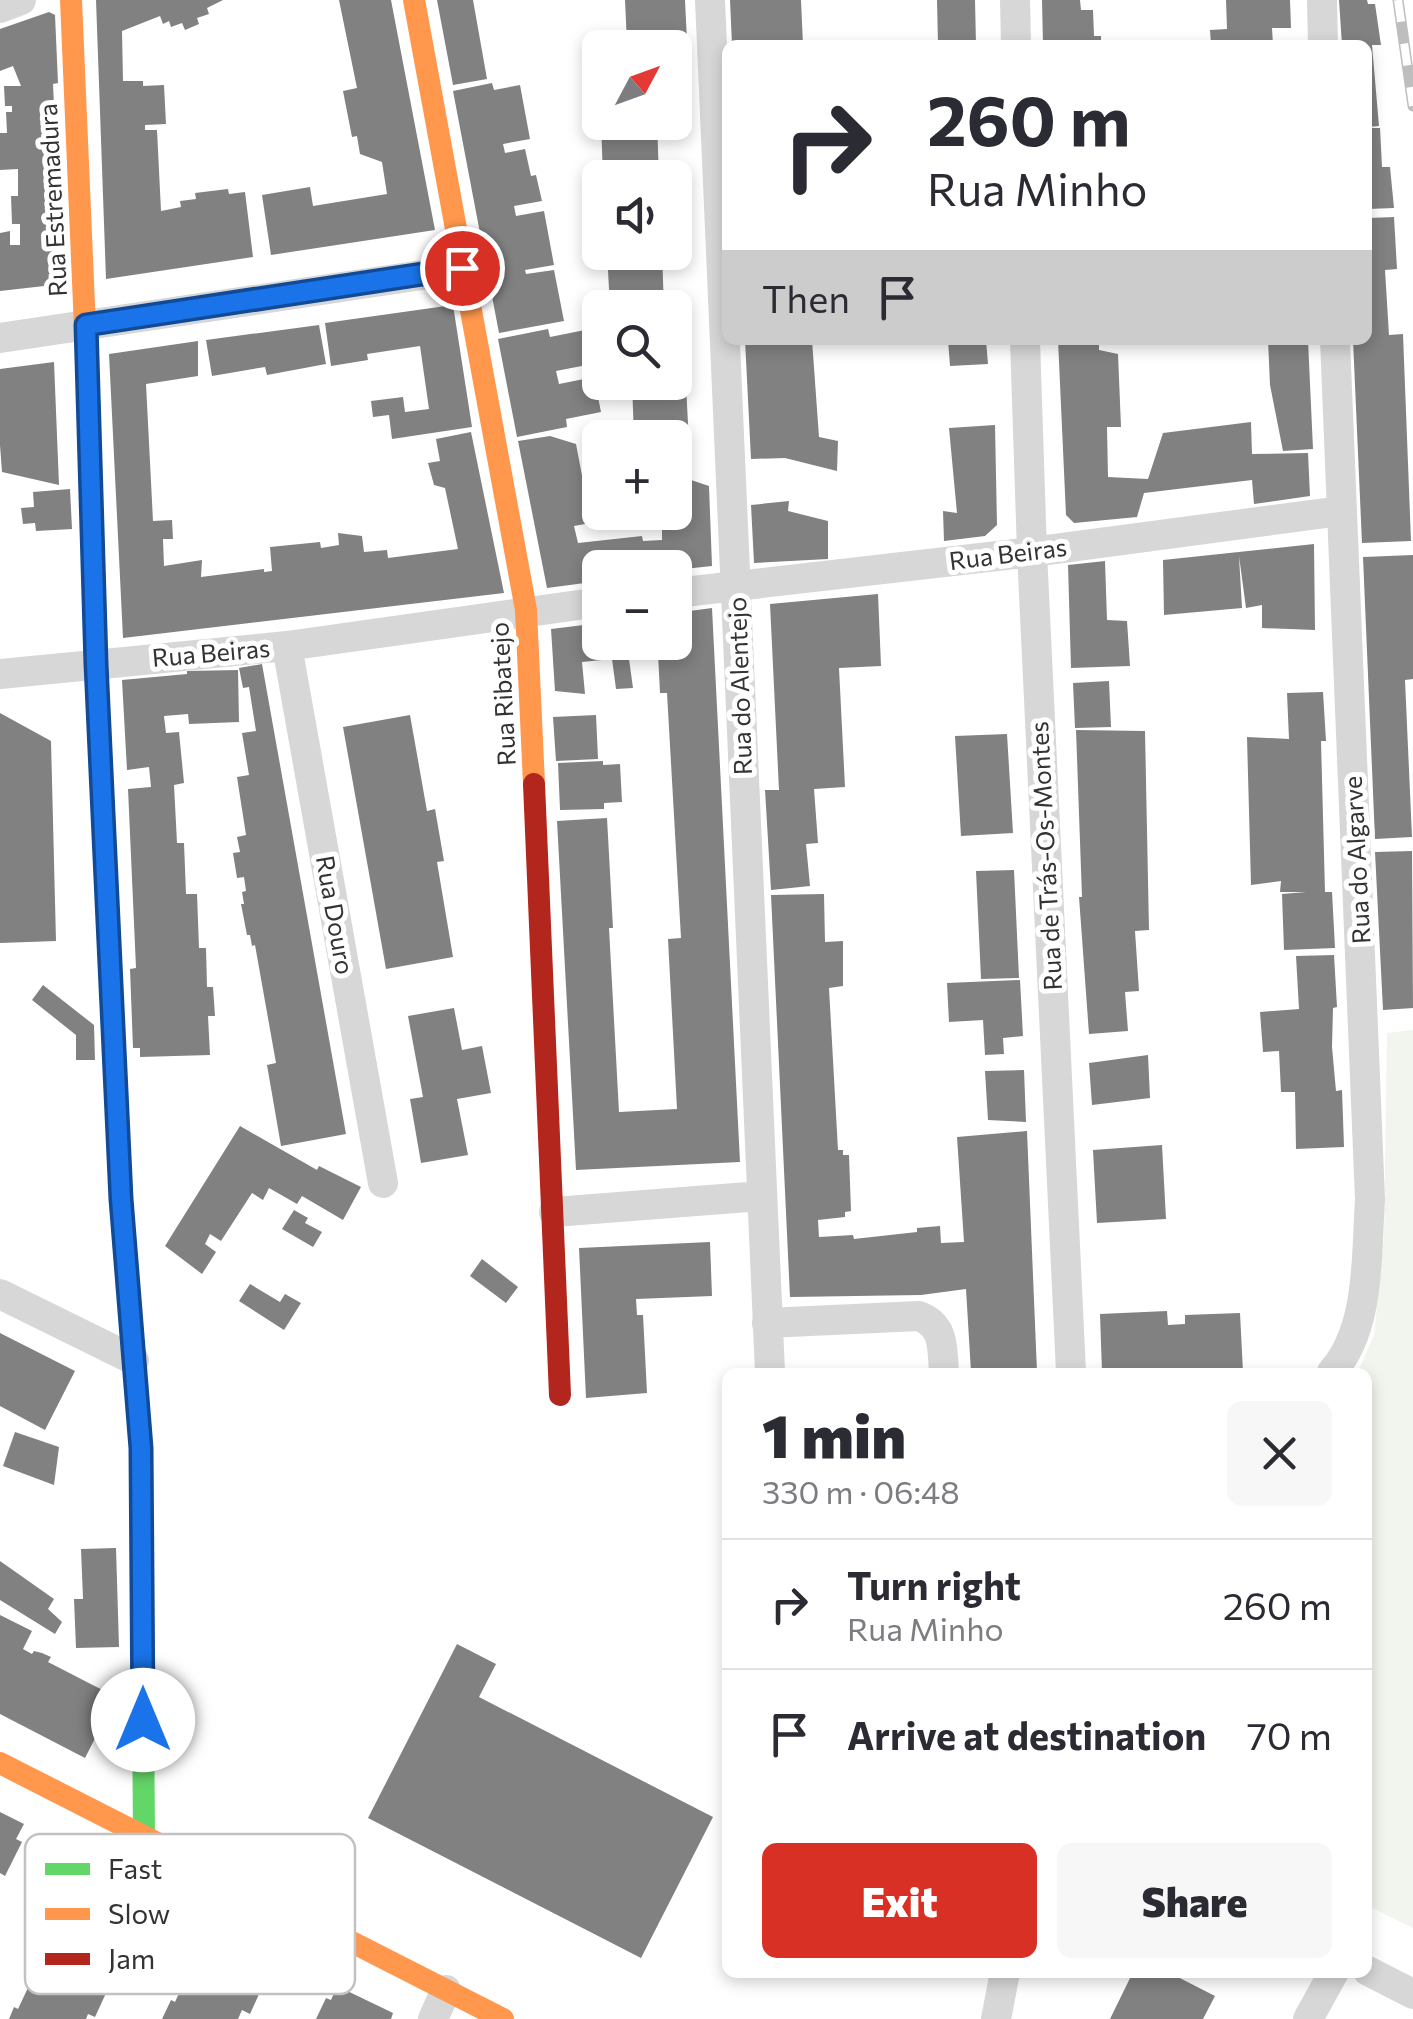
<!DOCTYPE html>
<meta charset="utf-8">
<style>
:root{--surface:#fff;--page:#f7f7f7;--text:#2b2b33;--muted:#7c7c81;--line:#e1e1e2;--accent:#d93025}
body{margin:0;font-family:Commissioner,sans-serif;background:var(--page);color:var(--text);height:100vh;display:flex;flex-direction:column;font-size:38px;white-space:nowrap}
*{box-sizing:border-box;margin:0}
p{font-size:32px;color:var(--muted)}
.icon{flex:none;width:55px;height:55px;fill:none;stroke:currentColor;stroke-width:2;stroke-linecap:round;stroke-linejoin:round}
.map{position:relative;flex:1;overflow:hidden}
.details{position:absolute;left:722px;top:1368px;width:650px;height:610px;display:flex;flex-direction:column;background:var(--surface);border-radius:15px;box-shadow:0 5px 15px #0003}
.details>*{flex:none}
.banner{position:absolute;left:722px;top:40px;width:650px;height:305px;border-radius:15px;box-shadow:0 5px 15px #0003;background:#fff;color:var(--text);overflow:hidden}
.needle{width:65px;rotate:49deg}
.tools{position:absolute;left:582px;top:30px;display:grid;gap:20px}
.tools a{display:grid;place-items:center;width:110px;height:110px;border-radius:15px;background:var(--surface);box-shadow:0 5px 15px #0003;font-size:50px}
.pin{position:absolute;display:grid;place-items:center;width:85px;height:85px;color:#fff;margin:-42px;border:5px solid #fff;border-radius:50%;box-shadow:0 2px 10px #0007}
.me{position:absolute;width:110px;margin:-55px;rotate:0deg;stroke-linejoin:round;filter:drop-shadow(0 0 8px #0008)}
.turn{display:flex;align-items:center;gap:35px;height:210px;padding:0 40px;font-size:45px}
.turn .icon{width:130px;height:130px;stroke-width:2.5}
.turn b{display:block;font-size:70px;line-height:85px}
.then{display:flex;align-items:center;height:95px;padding:0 40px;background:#0003;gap:20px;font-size:38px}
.round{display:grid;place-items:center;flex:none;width:105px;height:105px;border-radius:15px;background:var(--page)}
.head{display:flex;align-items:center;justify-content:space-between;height:170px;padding:0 40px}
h1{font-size:60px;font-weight:800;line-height:75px}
.cta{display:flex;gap:20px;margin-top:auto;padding:20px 40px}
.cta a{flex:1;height:115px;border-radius:15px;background:var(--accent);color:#fff;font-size:40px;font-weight:800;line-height:115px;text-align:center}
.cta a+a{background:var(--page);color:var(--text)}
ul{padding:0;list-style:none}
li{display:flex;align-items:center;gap:30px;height:130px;padding:0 40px;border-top:2px solid var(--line)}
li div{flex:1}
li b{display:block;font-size:38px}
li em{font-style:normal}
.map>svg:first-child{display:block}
.green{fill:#f1f5ed}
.building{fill:#818181}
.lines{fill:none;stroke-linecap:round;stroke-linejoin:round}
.street{stroke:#d7d7d7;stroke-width:30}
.fast{stroke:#63d668;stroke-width:22}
.slow{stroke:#ff974d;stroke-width:22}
.jam{stroke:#b3261e;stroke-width:22}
.rail-casing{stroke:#bebebe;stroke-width:11}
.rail{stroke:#fff;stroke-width:8;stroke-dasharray:22;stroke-linecap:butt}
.route-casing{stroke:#114b97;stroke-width:25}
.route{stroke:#1a73e8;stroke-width:18}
.labels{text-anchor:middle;stroke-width:10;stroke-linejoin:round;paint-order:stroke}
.street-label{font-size:25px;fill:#333;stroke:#fff}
.key{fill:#fff;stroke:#c2c2c2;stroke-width:2.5}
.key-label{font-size:28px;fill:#333}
</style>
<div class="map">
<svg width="1413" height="2019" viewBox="0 0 1413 2019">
<rect width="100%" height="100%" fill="#fff"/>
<path class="green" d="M1413,1030V1928L1368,1906V1372H1358L1374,1335L1384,1237L1387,1033Z"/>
<path class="building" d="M96,0H223L207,8L209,14L197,18L199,24L185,30L182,23L171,27L169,21L163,24L160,16L122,31L123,81H143V86L164,85L166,124L145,125V130H157L161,211L181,207L180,201L196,199L195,193L228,189L229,194L245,192L253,257L106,279Z
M339,0H391L435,230L271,255L262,195L310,187L313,206L387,194L382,162L360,154L357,136L352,137L343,91L357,88Z
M437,0H473L487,79L453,85Z
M625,0H685L687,41L653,44L654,48H618V44H627Z
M730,0H801L803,45H732Z
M937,0H975L976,45H938Z
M1042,0H1080L1081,10H1093L1094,36H1101V45H1043Z
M1226,0H1290L1291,28H1272L1273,45H1211L1210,30L1227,29Z
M1339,0H1367L1368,4H1375L1381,45H1372L1379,126L1368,127V45H1342Z
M49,12L55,15L58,83L53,84L62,284L0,291V233L10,231V245H20V224H12L11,196H18V169L0,170V133H7L6,112H12V106H5L4,86H21L13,66L0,71V29Z
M492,83L494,90L520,85L530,139L503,144L505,153L525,149L531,176L536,175L542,201L514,206L516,216L544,211L554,265L525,270L526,274L554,270L564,321L499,333L453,91Z
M601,122H657L659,178H603Z
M1368,128H1380L1382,167H1390L1394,208L1368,209Z
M1394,217L1397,269L1385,270L1389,335L1403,334L1411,541L1362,543L1353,340H1368V218Z
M607,252H662L664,308H610Z
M453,305L472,427L392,439L389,415L373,417L371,401L403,397L405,412L429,409L420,346L367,354L368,360L331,366L325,323Z
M682,310L691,480L709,486L712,566L675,570V568H600V581L547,588L518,441L550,436L576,444L591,523L574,526L578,543L642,536L643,541L662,540V512H675V438H634L632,382H675V311Z
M319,325L326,364L267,375L265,367L212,376L206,340Z
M548,329L550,337L585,330L592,364L556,371L559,384L594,377L601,412L566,419L567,427L517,437L498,339Z
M745,340H812L819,437L838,441L837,471L785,458L751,459Z
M948,340H986L988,364L950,366Z
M1058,340H1099V350L1118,354L1121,427H1107L1108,477L1148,479L1163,433L1251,422L1252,454L1308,453L1310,496L1254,504L1252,480L1144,493L1137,517L1074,523L1066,515Z
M1268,340H1308L1313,449L1283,451L1270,385Z
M198,341V376L146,384L153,521L172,520L173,539H163L164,566L202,560L201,577L264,569V572L272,571L270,547L320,542L321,548L339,545L338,533L362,536L364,552L387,550L388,558L458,549L445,488L434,485L428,463L440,461L436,439L471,432L504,593L123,638L109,354Z
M54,362L59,485L2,472L0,445V369Z
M995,425L997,525L985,536L944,541L943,511L957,513L949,428Z
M70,489L72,529L36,531L35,523L23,524L21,508L34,507L33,492Z
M789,501L788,511L828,521V559L754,563L751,505Z
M1314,544L1315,630L1262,628V605L1246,608L1239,556L1242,608L1164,615L1163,560Z
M1413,555V679L1405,680L1412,837L1375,839L1363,557Z
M1105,561L1107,620L1127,621L1130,666L1071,668L1068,565Z
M878,594L881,666L839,668L845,787L814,789L818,843L806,844L810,886L771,890L765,790H779L770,604Z
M712,608L740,1162L576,1170L557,821L607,818L613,928H609L619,1112L677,1109L668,939L681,938L667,693H660L658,654L629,659L633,688L616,689L612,659L582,662L585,694L555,691L551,629L600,623V642H675V613Z
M262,664L346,1134L281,1146L267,1065L276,1063L255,945L252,946L250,935H247L241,904H244L242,892L246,891L244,877L237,878L233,853L240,852L237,837L246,835L237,777L249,775L242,733L256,731L249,687L243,688L239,668Z
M238,670L239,722L189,724L188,714L164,716L166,733L179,732L184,783L174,785L177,843H184L186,894H197L199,948H206L207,987H213L215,1016H208L210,1055L140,1057V1048H133L130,969L136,968L128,789L151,787L149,767L127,770L122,680L187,674V671Z
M1109,681L1111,727L1075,728L1073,683Z
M1323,692L1326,741H1321L1325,892H1332L1335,948L1284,950L1282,894L1306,892H1280L1281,881L1251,885L1247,737L1289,739L1287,693Z
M0,713L51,741L56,941L0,943Z
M410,715L427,811L435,809L444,861L437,862L453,957L386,969L343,727Z
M596,715L598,759L556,761L553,717Z
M1076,730L1145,731L1149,930L1135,931L1139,991L1125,992L1128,1031L1089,1034L1079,897H1082Z
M1007,734L1013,833L961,836L955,736Z
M603,761V765L620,764L622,802L604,803V809L560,810L558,763Z
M1412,851L1413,1008L1383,1010L1375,852Z
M1014,870L1019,978L981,979L976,871Z
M824,894L825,942L843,941V986L829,988L838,1150H843V1155H849L851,1211L845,1212V1217L818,1220L819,1237L853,1235L854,1239L917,1232V1228L940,1226L941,1243L964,1242L957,1137L1027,1131L1037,1372H971L966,1289L921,1295L790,1297L771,895Z
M1334,955L1337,1007L1333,1008L1332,1047L1336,1091L1342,1090L1344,1147L1296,1149L1295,1092H1281L1279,1051L1263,1052L1260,1012L1299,1009L1296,956Z
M1020,980L1023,1036L1003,1038L1004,1054L985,1055L983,1020L949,1022L947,983Z
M43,985L94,1025L95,1060H76V1035L32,1000Z
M454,1008L462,1050L482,1046L491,1093L457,1099L468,1155L421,1163L410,1099L423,1097L408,1016Z
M1148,1055L1150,1098L1092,1105L1089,1063Z
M1024,1070L1026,1122L988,1120L985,1071Z
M240,1126L317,1170L319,1166L361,1187L343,1220L302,1196L297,1204L269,1188L263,1200L252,1193L221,1241L210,1234L205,1244L216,1252L202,1274L165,1246Z
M1162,1145L1166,1219L1097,1223L1093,1150Z
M294,1210L308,1218L305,1223L322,1232L313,1247L282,1229Z
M710,1242L712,1296L636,1299L637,1315H643L647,1393L586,1398L579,1248Z
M482,1259L518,1287L506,1303L470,1276Z
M250,1284L280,1302L285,1294L301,1303L284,1330L239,1301Z
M1167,1311L1168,1325L1185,1324V1315L1240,1313L1243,1372H1102L1100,1314Z
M0,1333L75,1371L45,1430L0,1406Z
M15,1432L59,1447L54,1485L3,1466Z
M116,1548L119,1647L76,1648L74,1599H83L81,1549Z
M0,1561L54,1599L48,1609L62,1622L55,1634L0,1600Z
M0,1615L32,1631L23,1649L32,1654L34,1651L42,1653L51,1657L48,1662L116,1697L85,1758L0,1714Z
M457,1644L496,1664L479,1697L713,1817L641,1958L368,1818Z
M0,1812L24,1824L16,1839L22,1842L5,1876L0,1873Z
M85,1867L144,1895L141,1902L147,1905L123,1956L117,1953L113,1962L119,1965L95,2017L88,2014L86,2019H9L14,2007L18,2009L33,1977L28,1975L44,1942L48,1944L55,1931L62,1915L58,1914L75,1877L79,1879Z
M210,1926L268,1954L265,1960L273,1963L250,2014L242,2010L238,2019H162L171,2000L175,2002L187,1976L182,1974L198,1939L204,1941Z
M1133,1972H1168L1215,1996L1203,2019H1110Z
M337,1986L393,2013L391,2019H316L326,1998L331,2000Z"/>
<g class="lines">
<path class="street" d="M710,0L770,1372
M1015,0L1016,45
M1322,0L1323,45
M0,8L21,0
M0,338L462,269
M1025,340L1032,552L1071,1372
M675,593L1032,552L1341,511
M287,646L383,1183
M0,674L287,646L600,602
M554,1212L761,1196
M0,1294L134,1360
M767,1323L919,1316C945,1326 942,1348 944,1372
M1332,1372C1371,1328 1366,1255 1370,1200L1335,340
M1368,1971L1413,1994
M433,2019L446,1990
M996,2019L1005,1972
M1308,2019L1334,1972"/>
<path class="fast" d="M87,375L96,664L110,966
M134,1364L141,1449L144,1837"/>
<path class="slow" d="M71,0L87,375
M414,0L526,610L534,784
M110,966L123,1237L134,1364
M0,1763L503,2019"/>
<path class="jam" d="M534,784L560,1395"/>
<g class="rail-casing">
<path id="rail" d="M1398,0L1413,106"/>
</g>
<use href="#rail" class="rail"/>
</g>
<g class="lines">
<g class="route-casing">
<path id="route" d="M143,1720L141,1448L121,1199L96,664L86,325L462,268"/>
</g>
<use href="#route" class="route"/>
</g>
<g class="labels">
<g class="street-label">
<text transform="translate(53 200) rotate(-93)" y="9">Rua Estremadura</text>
<text transform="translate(1008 554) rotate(-7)" y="9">Rua Beiras</text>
<text transform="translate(211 653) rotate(-5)" y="9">Rua Beiras</text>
<text transform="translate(740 686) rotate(-92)" y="9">Rua do Alentejo</text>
<text transform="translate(503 694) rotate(-93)" y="9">Rua Ribatejo</text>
<text transform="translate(1046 856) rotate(-93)" y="9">Rua de Trás-Os-Montes</text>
<text transform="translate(1357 860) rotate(-93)" y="9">Rua do Algarve</text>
<text transform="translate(335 915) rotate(80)" y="9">Rua Douro</text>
</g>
</g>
<rect x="25" y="1834" width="330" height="160" rx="15" class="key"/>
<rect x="45" y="1863" width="45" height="12" fill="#63d668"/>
<rect x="45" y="1908" width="45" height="12" fill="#ff974d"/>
<rect x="45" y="1953" width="45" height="12" fill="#b3261e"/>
<g class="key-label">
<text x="108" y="1879">Fast</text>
<text x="108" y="1924">Slow</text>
<text x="108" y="1969">Jam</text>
</g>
</svg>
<div class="tools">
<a><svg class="needle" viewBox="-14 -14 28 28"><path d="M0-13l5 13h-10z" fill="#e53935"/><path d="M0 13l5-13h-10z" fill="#7c7c81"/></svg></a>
<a><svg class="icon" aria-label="sound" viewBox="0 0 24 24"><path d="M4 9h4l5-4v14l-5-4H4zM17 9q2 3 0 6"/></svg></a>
<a><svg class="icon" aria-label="search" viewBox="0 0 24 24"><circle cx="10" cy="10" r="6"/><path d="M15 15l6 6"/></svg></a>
<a>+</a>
<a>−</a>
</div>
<div class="pin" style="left:462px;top:268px;background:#d93025"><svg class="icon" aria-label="arrive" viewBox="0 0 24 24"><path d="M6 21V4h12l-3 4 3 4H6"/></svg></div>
<svg class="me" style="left:143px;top:1720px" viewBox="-20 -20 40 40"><circle r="19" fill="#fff"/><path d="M0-13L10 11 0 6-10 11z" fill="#1a73e8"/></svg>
<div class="banner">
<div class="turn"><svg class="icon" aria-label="right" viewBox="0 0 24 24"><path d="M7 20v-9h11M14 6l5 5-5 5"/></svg><div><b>260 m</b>Rua Minho</div></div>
<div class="then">Then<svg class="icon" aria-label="arrive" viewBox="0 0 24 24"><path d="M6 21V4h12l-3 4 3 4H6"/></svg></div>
</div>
<section class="details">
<div class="head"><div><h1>1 min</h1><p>330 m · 06:48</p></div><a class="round"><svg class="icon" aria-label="close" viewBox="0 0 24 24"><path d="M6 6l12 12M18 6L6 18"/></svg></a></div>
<ul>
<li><svg class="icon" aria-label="right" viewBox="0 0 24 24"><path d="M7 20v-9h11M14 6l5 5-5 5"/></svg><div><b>Turn right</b><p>Rua Minho</p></div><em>260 m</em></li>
<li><svg class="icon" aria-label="arrive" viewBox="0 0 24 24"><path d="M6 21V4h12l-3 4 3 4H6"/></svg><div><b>Arrive at destination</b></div><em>70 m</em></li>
</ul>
<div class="cta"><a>Exit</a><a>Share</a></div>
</section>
</div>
